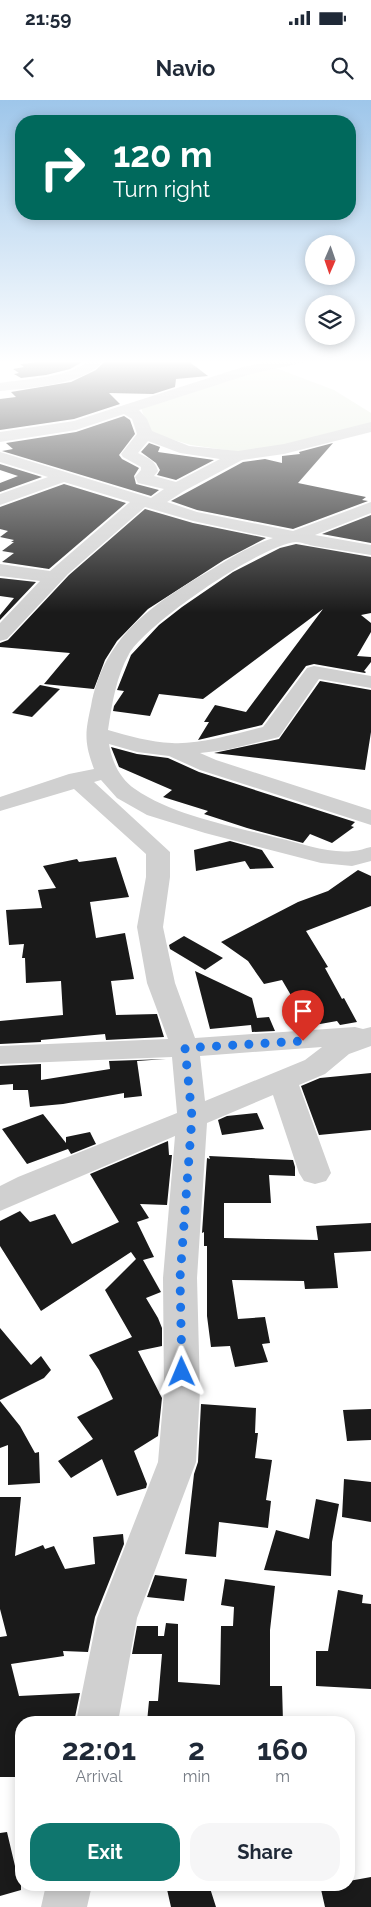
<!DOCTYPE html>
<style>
:root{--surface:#fff;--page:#f6f6f7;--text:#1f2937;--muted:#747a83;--accent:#0f766e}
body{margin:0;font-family:Raleway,sans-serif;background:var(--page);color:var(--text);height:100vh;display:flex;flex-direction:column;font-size:19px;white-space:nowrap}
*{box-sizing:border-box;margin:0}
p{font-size:16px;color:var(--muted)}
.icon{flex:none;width:28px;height:28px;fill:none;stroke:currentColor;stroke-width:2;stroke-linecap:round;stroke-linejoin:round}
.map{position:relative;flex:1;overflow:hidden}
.side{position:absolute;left:15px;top:1616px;width:340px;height:175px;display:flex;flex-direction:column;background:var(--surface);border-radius:20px;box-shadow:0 2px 12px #0003}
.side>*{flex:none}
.guide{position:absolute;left:15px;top:15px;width:341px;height:105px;border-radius:20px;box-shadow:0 2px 12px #0003;background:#00695c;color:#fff;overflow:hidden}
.needle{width:32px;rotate:182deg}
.controls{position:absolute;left:305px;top:135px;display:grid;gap:10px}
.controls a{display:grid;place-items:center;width:50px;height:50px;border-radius:50%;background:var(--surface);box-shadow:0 2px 12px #0003;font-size:25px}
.pin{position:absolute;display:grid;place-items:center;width:42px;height:42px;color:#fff;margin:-51px -21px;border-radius:50% 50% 50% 0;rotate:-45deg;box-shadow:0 0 5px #0007}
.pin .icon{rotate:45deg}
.me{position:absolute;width:55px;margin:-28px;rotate:359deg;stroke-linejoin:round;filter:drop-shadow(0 0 4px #0008)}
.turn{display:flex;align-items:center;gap:18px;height:105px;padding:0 15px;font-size:22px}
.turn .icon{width:65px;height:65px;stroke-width:2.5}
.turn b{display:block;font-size:35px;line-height:42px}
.eta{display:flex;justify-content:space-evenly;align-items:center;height:85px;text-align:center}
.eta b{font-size:30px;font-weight:700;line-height:35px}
.button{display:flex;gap:10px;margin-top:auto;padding:10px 15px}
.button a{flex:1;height:58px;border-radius:20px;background:var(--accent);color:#fff;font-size:20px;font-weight:700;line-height:58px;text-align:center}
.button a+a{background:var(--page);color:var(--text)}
.status{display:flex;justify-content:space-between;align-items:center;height:35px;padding:0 25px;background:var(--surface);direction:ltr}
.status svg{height:14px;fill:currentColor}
header{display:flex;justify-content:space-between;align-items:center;height:65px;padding:0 15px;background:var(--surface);font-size:22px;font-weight:700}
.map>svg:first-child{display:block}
.green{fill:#e6ecdf}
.building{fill:#1a1a1a}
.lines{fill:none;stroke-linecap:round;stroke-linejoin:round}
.minor{fill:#d0d0d0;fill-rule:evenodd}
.route{stroke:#1a73e8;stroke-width:9;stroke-dasharray:0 16.2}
</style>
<div class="status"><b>21:59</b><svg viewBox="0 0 49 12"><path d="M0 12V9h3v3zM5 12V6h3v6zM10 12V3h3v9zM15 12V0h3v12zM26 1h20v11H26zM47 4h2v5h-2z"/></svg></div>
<header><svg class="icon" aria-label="back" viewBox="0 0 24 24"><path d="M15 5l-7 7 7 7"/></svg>Navio<svg class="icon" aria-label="search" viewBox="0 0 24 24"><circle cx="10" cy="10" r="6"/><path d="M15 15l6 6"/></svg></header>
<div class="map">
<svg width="371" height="1807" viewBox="0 0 371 1807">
<rect width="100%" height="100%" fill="#fff"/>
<path class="green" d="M273,267L334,290L371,313V325L247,353L191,345L150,333L141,308Z"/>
<path class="building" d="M58,260H86L70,269L46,275L21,278L14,274L19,273L13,269L24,267L20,264Z
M132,260H187L208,276L176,279L175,287L153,294L109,293L120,304L74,319L0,330V299L16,297L11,292L71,282L96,270L104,262Z
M124,316L130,320L135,334L119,355L122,359L139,368L134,376L136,384L159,390L151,396L2,351L13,349L6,343L76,332Z
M149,343L160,347L158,352L214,360L176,380L157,375L160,370L156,363L141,352Z
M333,343L298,383L366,397L362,400L368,401L293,429L197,410L171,401L243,362L265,359L282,363V356L300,354L299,352Z
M0,364L42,377L0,392V383L18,376L0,370Z
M64,384L126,403L49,469L2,462L14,453L2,451L14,442H11L14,440L0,437L8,431L0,429V407Z
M145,409L193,423L266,438L224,460L148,509L117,541L105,560L94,589L44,584L70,553L0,547V543L8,540L69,475Z
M371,415V443L322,434Z
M296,444L371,457V513L361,515L371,523V532L357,556L371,557V562L364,571L366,572L365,573L314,564L306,566L262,625L198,640L209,622H204L215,605L246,612L323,509L203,599L159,594L150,616L113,611L114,606L124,591L117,590L131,555L159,525L182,507L233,472L280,448Z
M0,478L36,482L0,520V515L14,498L0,496Z
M320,581L371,590V632L365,670L214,653L279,639Z
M40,585L60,589L32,617L12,613Z
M111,647L137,654L168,658L199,672L355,722L351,726L354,727L332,743L310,734L303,743L247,728L204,714L208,711L163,697L172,690L119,667Z
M230,741L262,750L274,768L250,769L245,761L196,771L194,750Z
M116,757L129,797L90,802L96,838L125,833L134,879L111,881L116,915L157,914L164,937L106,940L105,934L41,940V942L0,944V921L63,915L61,881L26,883L25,858H22L24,844L9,845L6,810L42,808L38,790L56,788L43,766L77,759L79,762Z
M358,770L371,776V806L306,831L328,867L325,868L342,899L344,898L357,922L340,925L337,921L309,926L282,880L264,884L248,861L221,842L298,802L328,791Z
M184,836L223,858L205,870L170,849L169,845Z
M195,871L252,898L257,918L269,917L275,931L252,932L251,925L210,929Z
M166,959L137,961L142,996L124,998V993L63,1004L30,1007L28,990H13V984L0,985V966L41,964V980L110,969L109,961Z
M371,973V1030L319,1035L301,986L320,978Z
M257,1013L264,1029L222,1035L218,1020L227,1016Z
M43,1014L66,1043V1037L90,1032L96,1044L71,1054L68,1049L27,1064L2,1029Z
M168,1041L169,1055H172L167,1105L140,1104L149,1118L137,1122L154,1157L143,1160L161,1192L146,1198L158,1218L162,1228V1246L138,1251L162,1298L158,1336L134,1351L147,1384L146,1388L117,1396L102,1359L71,1378L58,1361L93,1339L77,1317L113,1299L99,1270L89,1255L132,1237L105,1190L136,1159L131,1152L41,1211L0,1146V1121L20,1111L30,1122L55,1114L72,1144L119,1122L90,1074Z
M209,1056L293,1060L295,1067V1076L269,1075L271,1103H224V1138L318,1140L316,1126L371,1123V1151L334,1153L338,1188L305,1189L304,1181L232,1180L238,1219L265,1217L270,1243L262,1244L268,1262L235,1267L230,1246L211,1247L207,1216V1146H204V1132L202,1133L207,1058L210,1059Z
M0,1228L31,1265L41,1256L51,1270L44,1278L0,1300Z
M0,1301L20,1326L35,1353L39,1352L40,1383L8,1385V1345L0,1348Z
M201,1304L256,1308L255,1333H258L255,1358L272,1360L266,1400L271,1401L268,1428L219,1422L216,1457L185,1454L194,1374L198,1362Z
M371,1309V1340L347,1341L343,1310Z
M344,1379L371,1382V1422L342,1417Z
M0,1397H21L15,1456L43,1445L45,1449L54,1446L65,1469L95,1464L93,1437L123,1434L124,1444L95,1517L88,1552L63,1551L64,1556L11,1564L19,1596L80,1593L74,1622H21V1677H0V1537L7,1536L0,1509Z
M316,1399L339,1404L332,1442L331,1476L264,1470L276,1430L309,1439Z
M155,1475L187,1479L184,1501L147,1497Z
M225,1479L275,1486L270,1530V1586H282L283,1622H147L149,1601H158L162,1554H132L137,1526H158V1536H164L166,1523L178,1524V1582L220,1585L221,1526H233L234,1507L221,1505Z
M338,1490L363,1495L362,1503L371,1504V1589L316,1586V1551H328Z
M7,1732L15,1766L21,1764V1790L0,1796V1733Z
M371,1777V1807H325L320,1785H349V1781Z
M166,1785H209L216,1807H171Z"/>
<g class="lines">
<path class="minor" d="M89,260H104C86,285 29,288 0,291V283C24,279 70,278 89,260Z
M275,260H304L302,263L251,274L139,310L147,319L152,331L189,346L238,351L284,344L371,322V332L284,354L242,360L184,391L167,402L197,412L293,431L371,402V413L315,435L371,445V455C352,452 333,449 314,446C309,445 301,442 296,442C261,445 147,523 129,554C116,577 112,604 108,630C129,636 150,642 172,643C197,645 239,633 263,627L307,568L314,566L371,576V588L319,579L279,637L226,650L200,653L216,660L371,710V725L200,670L169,656L137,652L109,644C112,662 120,679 135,689C174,716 232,726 278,738C301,743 329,754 353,751C359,751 365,748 371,747V761L352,766L321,763L205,733L147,715L117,698L101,680L94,682L170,752V777L163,827L175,883L195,938L355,927L363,929L371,927V946L349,954L325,974L299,985L331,1073L326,1081L315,1084L304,1081L299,1073L273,995L207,1023L197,1178L200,1291L196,1362L137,1518L118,1622H76L97,1518L158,1362L164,1291L163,1178L175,1036L0,1111V1086L18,1077L177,1013L172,957L0,964V946L168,939L147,883L137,827L146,777V754L74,689L0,711V697L69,674L94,669C84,642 85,633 91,606C104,537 151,505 209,471C230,458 249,446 273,438L193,421L145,407L68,474L7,539L0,541V523L40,481L0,476V464L50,471L130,402L64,382L0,405V394L48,377L0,362V352L151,398L164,389L138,383L135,377L141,370V367L123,357L121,354L137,334L132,319L124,314L76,330L0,342V332L74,321L243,267ZM148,341L180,353L220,359L176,382L154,376L158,371C155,360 148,358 138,353ZM322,947L305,960L205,1001L200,956Z
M46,1785H92L87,1807H41Z"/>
</g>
<linearGradient id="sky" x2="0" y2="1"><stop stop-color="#9ec6ea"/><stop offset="0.51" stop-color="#fff"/><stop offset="1" stop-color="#fff" stop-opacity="0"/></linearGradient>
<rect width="371" height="513" fill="url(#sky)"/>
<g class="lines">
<path class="route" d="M182,1272L180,1178L192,1017L185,948L303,941"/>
</g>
</svg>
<div class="controls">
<a><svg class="needle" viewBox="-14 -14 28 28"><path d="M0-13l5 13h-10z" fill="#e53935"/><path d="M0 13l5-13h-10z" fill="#747a83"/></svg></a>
<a><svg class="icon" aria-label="layers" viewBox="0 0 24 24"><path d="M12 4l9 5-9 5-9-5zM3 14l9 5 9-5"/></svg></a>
</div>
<div class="pin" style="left:303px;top:941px;background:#d93025"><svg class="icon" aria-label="arrive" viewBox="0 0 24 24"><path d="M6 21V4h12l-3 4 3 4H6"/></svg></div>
<svg class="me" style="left:182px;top:1272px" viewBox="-20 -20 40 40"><path d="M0-17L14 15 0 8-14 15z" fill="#1a73e8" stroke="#fff" stroke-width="4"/></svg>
<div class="guide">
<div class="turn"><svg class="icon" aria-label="right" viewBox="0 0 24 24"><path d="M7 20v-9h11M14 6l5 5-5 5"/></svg><div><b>120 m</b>Turn right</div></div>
</div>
<section class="side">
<div class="eta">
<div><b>22:01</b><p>Arrival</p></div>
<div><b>2</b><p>min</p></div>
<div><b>160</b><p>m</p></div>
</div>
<div class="button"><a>Exit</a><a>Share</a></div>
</section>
</div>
